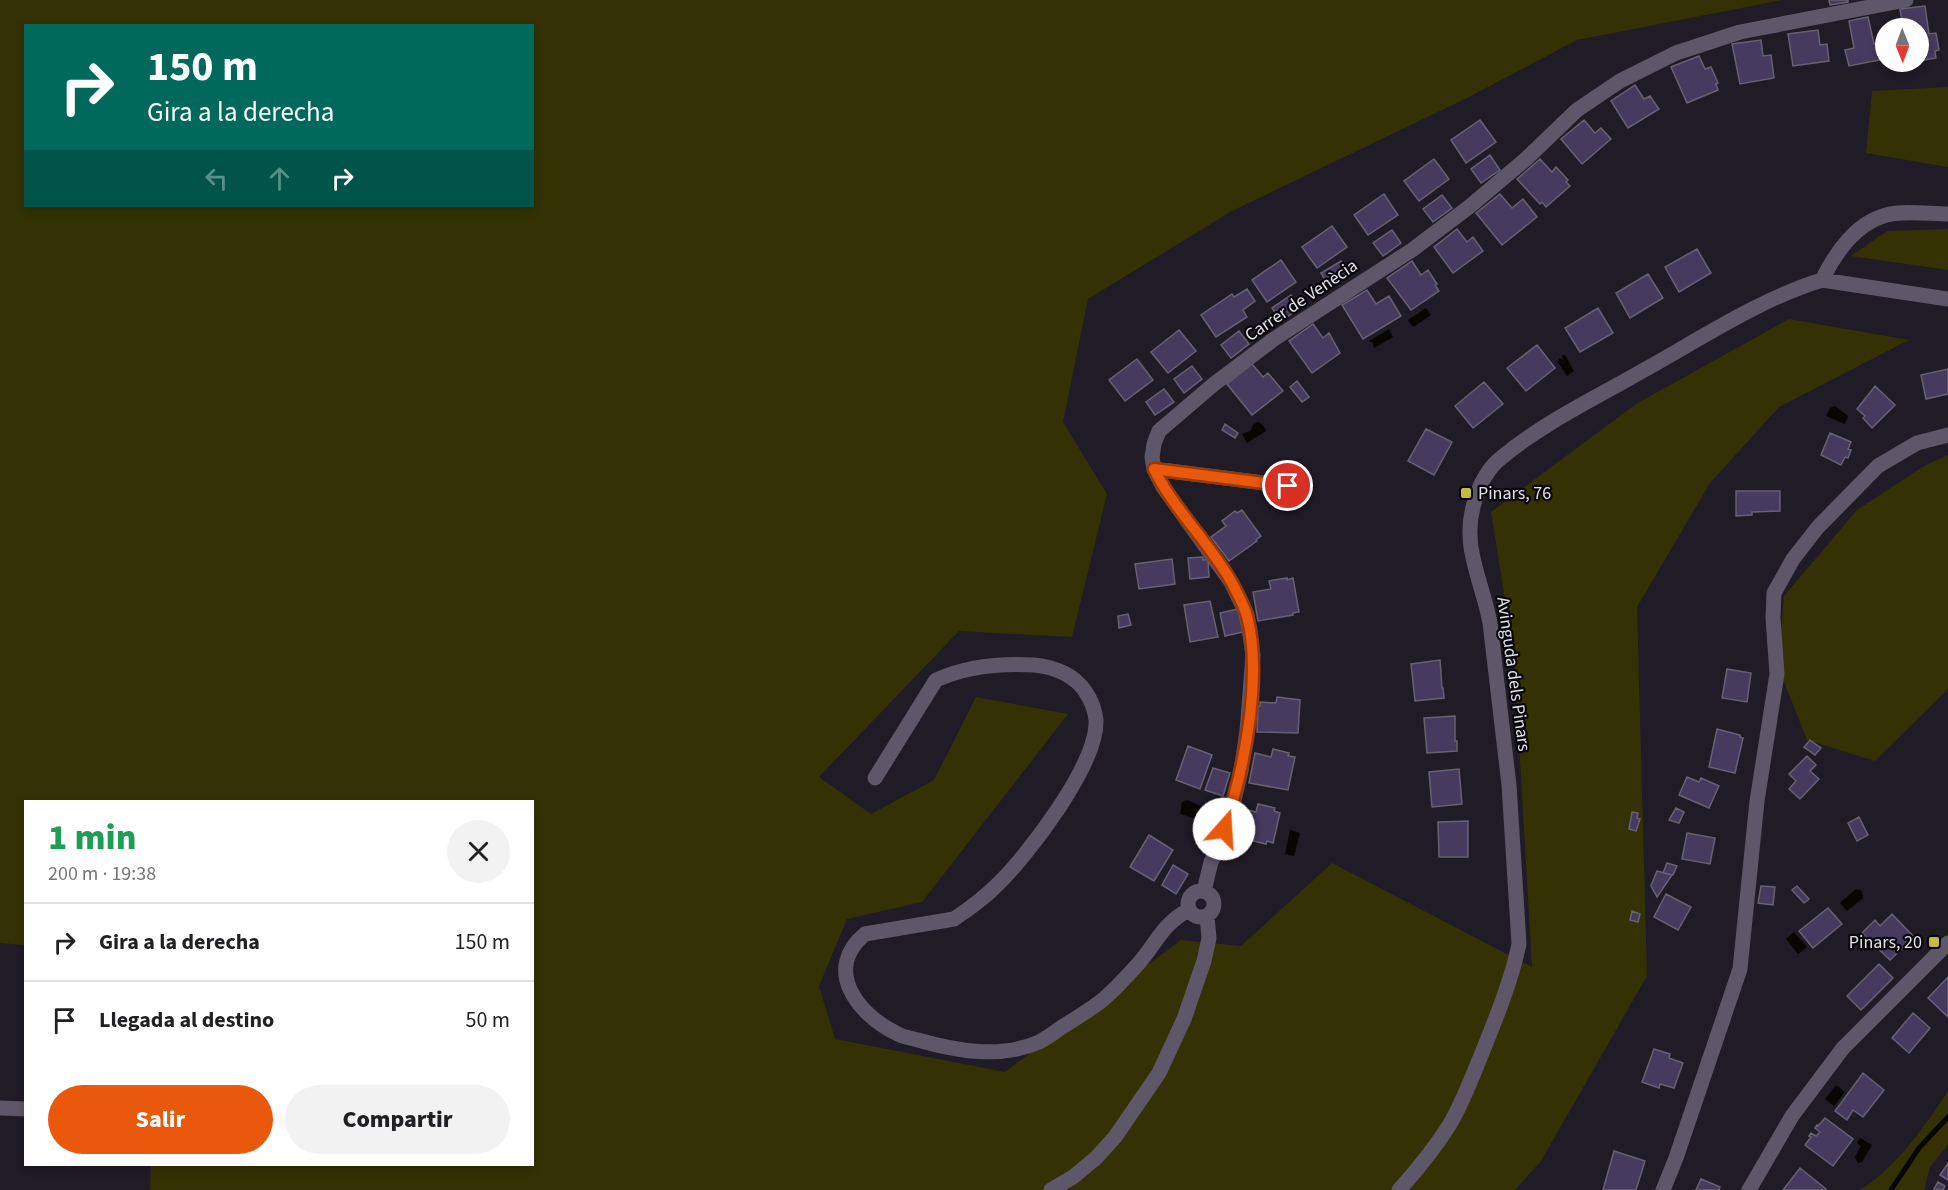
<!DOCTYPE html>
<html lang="es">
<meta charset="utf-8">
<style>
:root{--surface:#fff;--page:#f2f2f2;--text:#202124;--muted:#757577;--line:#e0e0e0;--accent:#ea580c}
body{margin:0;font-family:"Source Sans 3",sans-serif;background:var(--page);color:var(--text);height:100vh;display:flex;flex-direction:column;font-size:22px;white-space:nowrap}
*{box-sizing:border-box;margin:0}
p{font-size:20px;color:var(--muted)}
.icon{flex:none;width:33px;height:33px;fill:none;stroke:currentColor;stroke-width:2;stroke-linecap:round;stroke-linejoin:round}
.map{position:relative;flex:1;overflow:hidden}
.drawer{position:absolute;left:24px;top:800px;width:510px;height:366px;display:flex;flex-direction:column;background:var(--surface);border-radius:0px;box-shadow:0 3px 9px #0003}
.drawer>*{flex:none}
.hud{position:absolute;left:24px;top:24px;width:510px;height:183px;border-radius:0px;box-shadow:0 3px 9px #0003;background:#00695c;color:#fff;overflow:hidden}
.needle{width:39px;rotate:179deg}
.tools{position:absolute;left:1875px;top:18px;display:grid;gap:12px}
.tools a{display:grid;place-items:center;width:54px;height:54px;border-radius:50%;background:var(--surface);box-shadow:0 3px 9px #0003;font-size:30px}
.pin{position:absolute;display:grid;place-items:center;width:51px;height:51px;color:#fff;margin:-26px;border:3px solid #fff;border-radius:50%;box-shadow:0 2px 6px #0007}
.me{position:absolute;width:66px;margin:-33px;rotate:19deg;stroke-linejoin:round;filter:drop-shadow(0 0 4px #0008)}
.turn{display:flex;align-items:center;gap:21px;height:126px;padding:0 24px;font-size:27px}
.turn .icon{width:78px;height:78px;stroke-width:2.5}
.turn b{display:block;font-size:42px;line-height:51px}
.lanes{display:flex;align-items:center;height:57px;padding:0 24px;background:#0003;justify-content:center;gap:30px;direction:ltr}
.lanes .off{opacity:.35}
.round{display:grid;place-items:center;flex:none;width:63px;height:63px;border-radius:32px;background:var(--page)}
.head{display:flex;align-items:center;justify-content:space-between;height:102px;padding:0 24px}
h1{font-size:36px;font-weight:800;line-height:45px;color:#1e9e55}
.button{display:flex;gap:12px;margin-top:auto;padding:12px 24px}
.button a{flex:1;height:69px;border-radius:36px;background:var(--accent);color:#fff;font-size:24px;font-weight:800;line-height:69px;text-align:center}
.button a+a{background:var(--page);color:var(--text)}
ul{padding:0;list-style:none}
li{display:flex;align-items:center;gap:18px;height:78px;padding:0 24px;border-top:2px solid var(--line)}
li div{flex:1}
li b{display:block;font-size:22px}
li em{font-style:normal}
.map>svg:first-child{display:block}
.green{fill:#343204;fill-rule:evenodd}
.water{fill:#080600}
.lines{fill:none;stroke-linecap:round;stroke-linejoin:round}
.stream{stroke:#080600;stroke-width:5}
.building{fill:#463a5f;stroke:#676271;stroke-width:1.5}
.minor{stroke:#5d5769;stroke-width:15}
.route-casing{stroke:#983908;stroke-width:15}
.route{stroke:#ea580c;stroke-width:10}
.poi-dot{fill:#c1bd40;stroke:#08070b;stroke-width:2}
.labels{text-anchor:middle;stroke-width:4.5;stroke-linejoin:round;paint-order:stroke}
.street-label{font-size:18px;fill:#e3e1e9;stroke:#08070b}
.poi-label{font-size:18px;fill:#e3e1e9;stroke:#08070b;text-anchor:start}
</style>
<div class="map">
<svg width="1948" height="1190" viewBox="0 0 1948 1190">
<rect width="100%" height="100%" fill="#1f1b27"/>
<path class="green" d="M0,0H1782L1577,40L1469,97L1232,211L1088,299L1063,422L1107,494L1072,637L959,631L819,777L871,814L934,780L976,697L1068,714L922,902L847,919L819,986L835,1039L1005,1072L1181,940L1241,946L1332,863L1532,967L1514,655L1491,512L1636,404L1789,319L1909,340L1779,407L1710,483L1637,607L1647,976L1541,1161L1515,1190H150L151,1164H532V801H26L25,945L0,943ZM26,26H532V206H26Z
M1948,87V167L1866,153L1872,91Z
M1948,229V270L1851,256L1887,231Z
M1948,455V689L1875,761L1807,740L1784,682L1781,635L1784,596L1857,510L1924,466Z
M1948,1091V1145L1930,1167L1924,1190H1860C1898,1166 1924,1127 1948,1091Z"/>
<path class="water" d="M1426,308L1431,315L1413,327L1408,320Z
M1389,329L1393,337L1374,348L1373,343L1369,341Z
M1562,355H1565L1574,371L1567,376L1557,361L1560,358L1563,360Z
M1835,406L1848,416L1845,424L1826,416L1830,408Z
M1258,422L1263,425L1266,431L1247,443L1242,434L1250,431L1254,424Z
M1187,800L1203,807C1201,827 1192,816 1180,814L1182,802Z
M1290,830L1300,833L1294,856L1285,854Z
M1856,889L1862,891L1863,898L1847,911L1840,903Z
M1794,932L1807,947L1798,954L1786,939Z
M1836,1085L1845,1092L1834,1106L1825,1099Z
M1860,1138L1872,1145L1862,1162L1858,1163L1855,1157L1861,1146L1857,1143Z"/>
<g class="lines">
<path class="stream" d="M1891,1190L1919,1148L1948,1117"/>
</g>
<path class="building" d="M1829,0H1848V2L1830,5Z
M1925,6L1929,34L1936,33L1939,50L1935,51L1936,58L1918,61V28H1903L1900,9Z
M1868,17L1874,44L1882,43L1885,59L1849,66L1845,50L1854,48L1849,21Z
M1818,30L1820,45L1827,44L1829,61L1793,66L1788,34Z
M1761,40L1763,56L1771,55L1774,78L1740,84L1732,44Z
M1699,56L1705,69L1711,67L1718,83L1716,84L1718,90L1687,103L1671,67Z
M1635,85L1644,99L1650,96L1659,109L1628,128L1611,101Z
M1480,120L1496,142L1466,163L1451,140Z
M1584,120L1595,133L1601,128L1611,139L1582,164L1561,139Z
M1490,155L1500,170L1481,183L1471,169Z
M1434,159L1449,179L1419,201L1404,181Z
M1540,159L1552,172L1556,167L1568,180L1566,182L1570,186L1546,207L1542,202L1540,204L1517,179Z
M1384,194L1398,215L1368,235L1354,215Z
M1500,194L1512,208L1523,199L1537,217L1502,245L1476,213Z
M1442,195L1452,208L1433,222L1423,209Z
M1332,226L1347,247L1317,268L1302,247Z
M1457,229L1467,242L1473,237L1483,251L1453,273L1434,247Z
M1392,230L1401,243L1383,256L1373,243Z
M1697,249L1711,273L1679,292L1665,267Z
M1281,260L1296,282L1267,302L1252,280Z
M1341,261L1350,275L1330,288L1321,273Z
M1412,261L1421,275L1428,270L1437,284L1435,285L1439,291L1411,310L1387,278Z
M1648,274L1663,298L1630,318L1616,293Z
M1247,289L1255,301L1243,310L1247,317L1216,337L1201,315L1232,294L1234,297Z
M1367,290L1376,304L1389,296L1401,316L1363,339L1342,305Z
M1291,295L1300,308L1281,321L1272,308Z
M1598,308L1613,333L1580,352L1565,328Z
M1313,324L1323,338L1329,333L1340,353L1312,373L1289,341Z
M1179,330L1196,351L1168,373L1151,352Z
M1239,331L1249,344L1231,358L1221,345Z
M1537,345L1555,368L1526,391L1507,368Z
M1137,359L1153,380L1125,401L1109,380Z
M1252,364L1263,377L1268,373L1283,391L1252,415L1227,384Z
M1192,366L1202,379L1184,393L1174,379Z
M1948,369V394L1926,399L1921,375Z
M1297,381L1309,397L1302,402L1290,387Z
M1484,382L1503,404L1473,428L1455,406Z
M1875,386L1895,405L1872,428L1863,418L1865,416L1857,409Z
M1164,389L1174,402L1155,415L1146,402Z
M1225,424L1238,433L1235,438L1222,430Z
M1426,429L1452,442L1434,475L1408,461Z
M1830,433L1851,442L1848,449L1851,450L1848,458L1845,457L1841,465L1821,455Z
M1736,491H1780V511L1752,512V515L1736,516Z
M1242,510L1261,536L1256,540L1257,541L1229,561L1211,537L1226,526L1222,521L1235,511L1237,513Z
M1203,557V560L1208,559L1209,577L1190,579L1188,558Z
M1172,559L1175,584L1139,589L1135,564Z
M1287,578V580L1293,578L1299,612L1293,613V615L1258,621L1253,592L1271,589L1269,581Z
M1210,601L1218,637L1190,642L1184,605Z
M1238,609L1243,632L1225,636L1220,613Z
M1128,614L1131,625L1119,628L1118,616Z
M1440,660L1442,688H1443L1444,698L1415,701L1411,664Z
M1727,669L1751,673L1747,702L1722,698Z
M1277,697L1300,700L1298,733L1257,732L1258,706H1260V702L1276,703Z
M1455,716V741H1457V751L1427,753L1424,718Z
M1717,729L1740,735V737L1743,738L1735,773L1709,767Z
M1810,740L1821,748L1815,755L1804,747Z
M1188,746L1212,755L1200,789L1176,780Z
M1273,749L1289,753L1288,756L1295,757L1288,790L1249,783L1255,753L1271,757Z
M1807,756L1816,765L1810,771L1819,779L1800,799L1789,789L1796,781L1789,774Z
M1213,768L1230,773L1223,796L1205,790Z
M1459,769L1462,804L1432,807L1429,772Z
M1687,777L1699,782L1701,778L1719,786L1709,808L1679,795Z
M1258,804L1275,808L1274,811L1280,813L1273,843L1267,841L1266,844L1233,836L1240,808L1256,812Z
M1676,808L1684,812L1679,823L1669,820Z
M1632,812L1638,813L1637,818L1640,819L1636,831L1629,829Z
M1859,817L1868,835L1857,841L1848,823Z
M1468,821V857H1439L1438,822Z
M1687,833L1715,838L1710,864L1682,859Z
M1149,835L1173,850L1154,881L1130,867Z
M1667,863L1677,866L1673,875L1663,873Z
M1173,865L1188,874L1176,894L1162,885Z
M1657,871L1672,875L1657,897L1651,886Z
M1761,886L1775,887L1773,905L1758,903Z
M1797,886L1809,899L1804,903L1792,890Z
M1666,894L1691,907L1678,930L1654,917Z
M1828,908L1842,924L1813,948L1799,931Z
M1632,911L1640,914L1638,922L1630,920Z
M1892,914L1914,937L1890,960L1862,933L1875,920L1880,926Z
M1879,964L1893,978L1861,1010L1847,996Z
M1948,977V1017L1928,998Z
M1913,1013L1930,1028L1909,1053L1892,1038Z
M1654,1049L1670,1054L1669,1058L1683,1063L1674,1088L1660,1084L1659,1088L1642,1082Z
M1863,1073L1884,1090L1863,1117L1853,1110L1847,1120L1835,1111Z
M1825,1118L1853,1139L1833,1166L1805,1145L1811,1137L1809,1136L1811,1133L1816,1136L1820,1132L1815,1128L1817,1125L1818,1126Z
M1614,1151L1645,1161L1636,1190H1603Z
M1948,1163V1180L1940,1175Z
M1800,1168L1826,1189L1825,1190H1783Z
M1701,1179L1720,1187L1719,1190H1696Z
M1938,1182L1945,1186L1943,1190L1934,1189Z"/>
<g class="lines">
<path class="minor" d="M1822,280C1836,252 1855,224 1886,215C1905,210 1929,214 1948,214
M1154,469L1288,486
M875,778L936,680C967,666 1001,663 1034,665C1054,667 1073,674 1085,691C1091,700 1095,708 1096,720C1098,764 1028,855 997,885C984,898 969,909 954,919L865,934C823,969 857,1014 896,1033C902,1037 911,1038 918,1040C956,1051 1001,1059 1039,1042C1047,1038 1055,1032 1062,1027C1075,1019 1088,1011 1100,1002C1114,991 1127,976 1139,963C1157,942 1163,923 1189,910
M1188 904a13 13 0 1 1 26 0a13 13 0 1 1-26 0Z
M1204,891L1211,862L1219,846L1234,800L1241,771L1247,731L1253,655L1247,615L1231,582L1163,487L1154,469L1152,457L1154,444L1159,431L1214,384L1274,339L1412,250L1469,207L1526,159L1577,110L1620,81L1676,53L1740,32L1906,0
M0,1108L26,1109
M1051,1190L1073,1177L1096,1158L1115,1137L1159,1073L1184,1019L1204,961L1209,938L1207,916
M1399,1190C1417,1170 1435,1148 1450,1124C1463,1102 1472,1077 1482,1053C1496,1018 1511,982 1519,944L1509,785L1490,623C1482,579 1460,546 1475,500C1479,485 1489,467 1501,458C1544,422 1596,398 1644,370C1700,339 1760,299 1822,280L1948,299
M1663,1190L1676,1158L1740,969L1757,801L1777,674L1773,618L1774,593L1793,559L1818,527L1878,466L1917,443L1948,435
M1749,1190L1792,1116L1843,1048L1948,943"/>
</g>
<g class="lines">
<g class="route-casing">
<path id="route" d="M1224,829C1244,771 1263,676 1247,616C1244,605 1237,593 1232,583C1210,543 1174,510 1154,469L1288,486"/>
</g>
<use href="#route" class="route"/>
</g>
<g class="poi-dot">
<rect x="1460" y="487" width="12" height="12" rx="3"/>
<rect x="1928" y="936" width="12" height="12" rx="3"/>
</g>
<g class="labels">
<g class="street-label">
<text transform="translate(1301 300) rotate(-34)" y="6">Carrer de Venècia</text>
<text transform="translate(1514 674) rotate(82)" y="6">Avinguda dels Pinars</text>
</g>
<g class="poi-label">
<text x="1478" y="499">Pinars, 76</text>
<text x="1922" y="948" text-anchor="end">Pinars, 20</text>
</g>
</g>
</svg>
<div class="tools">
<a><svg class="needle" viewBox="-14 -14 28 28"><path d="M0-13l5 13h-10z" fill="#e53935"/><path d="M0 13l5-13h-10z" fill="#757577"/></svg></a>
</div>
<div class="pin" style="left:1288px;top:486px;background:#d93025"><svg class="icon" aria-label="arrive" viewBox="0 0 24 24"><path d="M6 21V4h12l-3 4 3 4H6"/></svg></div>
<svg class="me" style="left:1224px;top:829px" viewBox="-20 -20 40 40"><circle r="19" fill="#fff"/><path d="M0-13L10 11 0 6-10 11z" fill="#ea580c"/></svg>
<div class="hud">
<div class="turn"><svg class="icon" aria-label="right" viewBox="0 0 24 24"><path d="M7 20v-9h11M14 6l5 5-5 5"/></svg><div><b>150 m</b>Gira a la derecha</div></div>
<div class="lanes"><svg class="icon off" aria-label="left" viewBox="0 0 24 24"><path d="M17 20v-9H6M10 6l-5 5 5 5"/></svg><svg class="icon off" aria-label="ahead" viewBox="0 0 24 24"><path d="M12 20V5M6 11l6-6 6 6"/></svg><svg class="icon" aria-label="right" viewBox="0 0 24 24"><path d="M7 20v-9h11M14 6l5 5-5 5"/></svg></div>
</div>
<section class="drawer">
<div class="head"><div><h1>1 min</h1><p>200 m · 19:38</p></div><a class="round"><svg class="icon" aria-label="close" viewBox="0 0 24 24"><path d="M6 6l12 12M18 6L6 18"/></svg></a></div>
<ul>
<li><svg class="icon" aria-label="right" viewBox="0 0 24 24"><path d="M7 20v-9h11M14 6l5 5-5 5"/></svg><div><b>Gira a la derecha</b></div><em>150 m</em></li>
<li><svg class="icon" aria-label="arrive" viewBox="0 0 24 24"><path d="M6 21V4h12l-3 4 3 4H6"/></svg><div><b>Llegada al destino</b></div><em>50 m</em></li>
</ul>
<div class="button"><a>Salir</a><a>Compartir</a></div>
</section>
</div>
